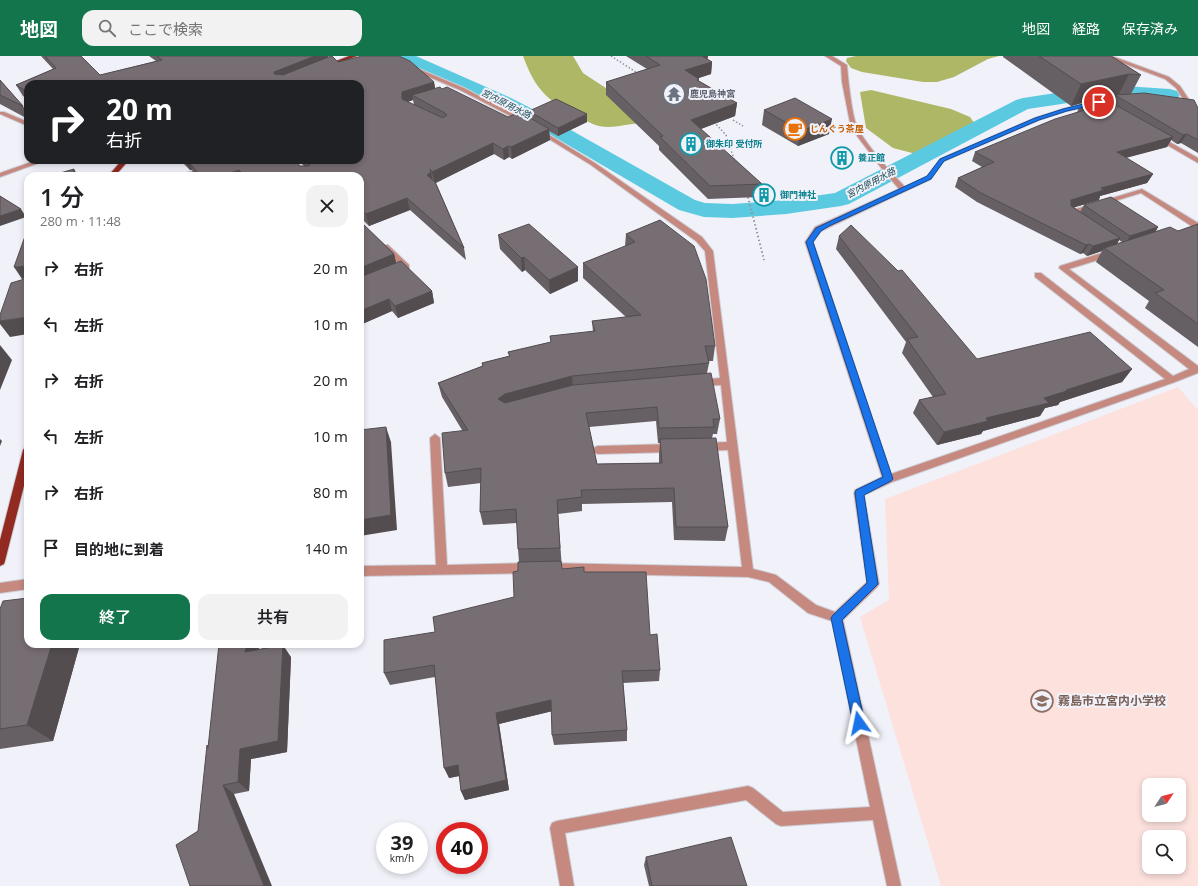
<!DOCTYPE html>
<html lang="ja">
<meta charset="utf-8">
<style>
:root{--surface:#fff;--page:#f2f2f2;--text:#202124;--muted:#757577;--accent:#13754b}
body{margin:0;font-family:"Open Sans","Noto Sans JP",sans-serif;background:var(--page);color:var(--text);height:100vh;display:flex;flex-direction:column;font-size:15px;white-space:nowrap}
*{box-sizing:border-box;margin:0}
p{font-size:13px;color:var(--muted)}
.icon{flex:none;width:22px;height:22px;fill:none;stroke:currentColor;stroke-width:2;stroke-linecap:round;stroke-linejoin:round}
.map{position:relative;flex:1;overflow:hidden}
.side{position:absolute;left:24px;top:116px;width:340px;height:476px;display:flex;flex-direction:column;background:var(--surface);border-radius:12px;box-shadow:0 2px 6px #0003}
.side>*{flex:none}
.hud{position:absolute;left:24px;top:24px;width:340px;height:84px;border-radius:12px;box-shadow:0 2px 6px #0003;background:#202124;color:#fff;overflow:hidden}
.needle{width:26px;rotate:54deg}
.controls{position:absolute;left:1142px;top:722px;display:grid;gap:8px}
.controls a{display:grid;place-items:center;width:44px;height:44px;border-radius:8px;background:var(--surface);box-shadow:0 2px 6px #0003;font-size:20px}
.speed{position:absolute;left:376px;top:766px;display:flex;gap:8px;font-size:20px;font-weight:700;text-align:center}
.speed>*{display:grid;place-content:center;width:52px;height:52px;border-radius:50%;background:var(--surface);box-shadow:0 2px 6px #0003;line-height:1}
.speed small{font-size:10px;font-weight:400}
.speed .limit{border:6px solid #d22;background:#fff;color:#111}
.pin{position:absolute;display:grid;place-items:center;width:34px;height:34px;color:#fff;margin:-17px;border:2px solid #fff;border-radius:50%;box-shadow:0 1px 4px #0007}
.me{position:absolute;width:44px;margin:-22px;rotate:348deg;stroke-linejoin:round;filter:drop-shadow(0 0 3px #0008)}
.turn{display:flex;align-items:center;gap:14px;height:84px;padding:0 16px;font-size:18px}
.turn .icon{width:52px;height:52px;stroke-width:2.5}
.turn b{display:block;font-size:28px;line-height:34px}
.round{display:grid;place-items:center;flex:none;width:42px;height:42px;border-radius:12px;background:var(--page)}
.overview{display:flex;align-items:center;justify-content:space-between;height:68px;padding:0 16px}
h1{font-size:24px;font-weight:600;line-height:30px}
.primary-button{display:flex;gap:8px;margin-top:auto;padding:8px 16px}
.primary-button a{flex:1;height:46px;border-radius:12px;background:var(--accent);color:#fff;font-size:16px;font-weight:600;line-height:46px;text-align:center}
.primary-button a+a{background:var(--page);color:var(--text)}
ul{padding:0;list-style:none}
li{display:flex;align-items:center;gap:12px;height:56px;padding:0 16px}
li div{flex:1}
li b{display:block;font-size:15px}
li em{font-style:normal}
header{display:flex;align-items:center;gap:24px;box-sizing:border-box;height:56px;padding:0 20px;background:var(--accent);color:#fff}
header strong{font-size:19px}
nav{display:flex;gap:22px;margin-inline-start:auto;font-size:14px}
.search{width:280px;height:36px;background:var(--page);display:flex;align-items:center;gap:10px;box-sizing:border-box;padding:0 14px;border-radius:12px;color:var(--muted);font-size:15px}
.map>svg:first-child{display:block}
.education{fill:#fce1dd;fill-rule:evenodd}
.forest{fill:#aeb766}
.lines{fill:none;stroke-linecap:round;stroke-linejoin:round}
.canal{fill:#5bcae0;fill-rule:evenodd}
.minor-casing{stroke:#cdcdd5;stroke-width:2}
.major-casing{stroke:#cdcdd5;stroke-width:2}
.path-far1{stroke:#919197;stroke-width:1.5;stroke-dasharray:1.5 2;stroke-linecap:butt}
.path{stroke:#919197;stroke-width:2;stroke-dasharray:1.5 2.5;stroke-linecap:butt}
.minor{fill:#c58980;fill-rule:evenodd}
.major{fill:#922a21;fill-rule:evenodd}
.wall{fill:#665f63;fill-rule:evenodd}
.shaded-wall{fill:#534d50}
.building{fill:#776e73;stroke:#534d50}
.route{fill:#1a73e8;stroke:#114b97}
.labels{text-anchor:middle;stroke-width:4;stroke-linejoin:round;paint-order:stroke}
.far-worship-label{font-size:9px;font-weight:bold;fill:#5b616d;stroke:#f1f1fa;text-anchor:start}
.far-water-label{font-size:9px;font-style:italic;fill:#184a53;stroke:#f1f1fa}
.far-food-label{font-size:9px;font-weight:bold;fill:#c56008;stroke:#f1f1fa;text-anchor:start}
.far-culture-label{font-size:9px;font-weight:bold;fill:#0d838f;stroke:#f1f1fa;text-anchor:start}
.near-education-label{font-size:12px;font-weight:bold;fill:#785e54;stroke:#f1f1fa;text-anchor:start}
</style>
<header>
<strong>地図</strong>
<div class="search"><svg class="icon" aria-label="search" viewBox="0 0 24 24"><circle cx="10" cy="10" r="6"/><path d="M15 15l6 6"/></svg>ここで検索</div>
<nav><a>地図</a><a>経路</a><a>保存済み</a></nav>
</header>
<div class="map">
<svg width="1198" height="830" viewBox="0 0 1198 830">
<rect width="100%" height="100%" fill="#f1f1fa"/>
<path class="education" d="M1178,331L1198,354V830H941L860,561L889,544L885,443ZM1149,729H1179V759H1149ZM1149,781H1179V811H1149Z"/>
<path class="forest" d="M523,0H573L583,17L624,44L710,67L708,70C689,75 670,67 651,67C636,66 622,71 608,71C597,71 588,66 579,61C547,44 536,35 523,0Z
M856,0H999L988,3L954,21L937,26H923L862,16L851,12L846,5L847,2Z
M871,34L951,53L970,61L975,68L916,98L893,92L866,72L860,36Z"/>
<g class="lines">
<path class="canal" d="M392,0H416L511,42L546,60L695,144L705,147L732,148L786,144L835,137L1016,44L1023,42L1108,29L1170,33L1177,35L1180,39L1177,43L1170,45L1108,41L1028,53L849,148L841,150L786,158L732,162L704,161L679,154L532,68L497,50L394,4Z"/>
<g class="minor-casing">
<path id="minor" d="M825,0H832L847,9C848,22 852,62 858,73C869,92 889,114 905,131L927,121L940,103L1035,62L1063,53L1099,44L1124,41L1127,43L1067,55L1039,64L944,105L931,123L821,175L813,186L891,418L1165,323L1035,221V217H1041L1173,320L1189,313L1059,212L1060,210L1108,195H1114V199L1069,213L1198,310V317L1175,326L892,426L864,439L879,528L877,531L843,564L901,830H887L873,764L781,770L776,768L746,744L565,777L574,830H560L550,772L552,767L557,765L748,730L753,732L783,756L870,751L832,565L808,557L769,526L748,521L548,517L544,515L542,512L544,509L548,507L742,511L728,394L704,395L701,394L699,391L701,388L704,387L727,386L721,329L700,330L695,327L700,324L720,322L705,195L696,185L591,109L536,75V73L538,72L595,107L702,181L713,195L753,513L776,519L816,549L835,556L867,526L854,437L855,434L882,421L805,186L815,171L899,133L882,113L851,72L842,26L841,10Z
M1104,0H1112L1169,21L1180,30L1192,48L1187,49L1176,32L1165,23Z
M412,10L464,32L527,65L522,66L460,34L410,13L409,12Z
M0,56H4L28,66V70L0,58Z
M1157,79L1198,102V107L1155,82L1154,81Z
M37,104H47L0,121V117Z
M225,104H235L188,120H178Z
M1142,133L1198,167V171H1193L1141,137L1076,157L1078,159L1074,161L1066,156Z
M382,189H388L409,209V213L402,215H399L398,213L401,210L382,193Z
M435,378L440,382L447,509L532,507L536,509L538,512L536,515L532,517L360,520V510L436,509L430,382Z
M672,388L675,389L677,392L675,395L672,396L598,398L595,397L593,394L595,391L598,390Z
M28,523V533L0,537V527Z"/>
</g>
<g class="major-casing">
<path id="major" d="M349,0H357L328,11L323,10Z
M122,104H129L115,120H108Z
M28,390V414L5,505L4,508L0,510V484L23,394L25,391Z"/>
</g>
<path class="path-far1" d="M611,0L639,18
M733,64L743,70
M714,66L726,79L735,106
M748,140V142"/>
<path class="path" d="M748,141L764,204"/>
<use href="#minor" class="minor"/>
<use href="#major" class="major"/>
</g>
<path class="wall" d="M41,0H81L100,19L156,5L149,0H328V1L338,6L434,26L435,33H442L508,61H529V55L587,58V66L558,80L549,75L550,84L512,103L509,101L504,104L494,98L436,127L464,192L466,204L410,154L369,170L364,165H360V120H195L192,114H190L180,104H295L300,110H304L298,104H360L28,28V43L23,40L16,29L53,13ZM413,44L414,49L407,46Z
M626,0H708L707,3L712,6L711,18L698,22L699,25L737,47L735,60L701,73L762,128L760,141L708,143L659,94V90L606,39V26L647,13Z
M1003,0H1111L1141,19L1131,38L1198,52V97L1181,87L1177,88L1171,84L1167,91L1126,102L1153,118L1147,127L1100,140L1099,144L1074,151L1080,156L1084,149L1158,171L1156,175H1178L1198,168V291L1145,252L1149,245L1096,206L1102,195L1087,200L1083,197L1080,198L977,146L955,131L958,122L982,111L972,105L975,96L1077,56L1080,50H1081L1082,47L1071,50L1003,1ZM1114,40L1111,46L1105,42ZM1119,184L1122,186L1117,188Z
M0,24L23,50L28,59V63L0,48Z
M764,54L829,78L798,90L762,69Z
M660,164L715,290L713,305H708L709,307L707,317L720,363L717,378H713L712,382L728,471L725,485L674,484L672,446L582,448V455L558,458L562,513L584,516L650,579L660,614L659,625L623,627L627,674V685L554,689L552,679V655L499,668L509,734L465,744L461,735L460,720L449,722L435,621L390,629L384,617L435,576L514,541L519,506L518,493L517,467L483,469L480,456L481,427L448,431L445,417L462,374L442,341L438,327L482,310V307L509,300L508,296L551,286L550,280L593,276L592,265L626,261L583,222V207L625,190L626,178ZM656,365L658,387H660L659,398V407L597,408L589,371Z
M360,165L394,198L396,207L432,235L434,247L398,262L392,255L360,269Z
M498,179L578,211V225L550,238L525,214L522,216L500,193Z
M839,180L977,303L1132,313L1122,326L1060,346L1058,349L1045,352L1040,360L983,375L981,378L937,389L913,357L919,344L933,341L902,297L906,286L836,193Z
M0,553L28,588H80L53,685L0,693Z
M219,588H260L258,594L291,601L287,696L251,703L249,735L234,738L198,775L209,690Z
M646,801L747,830H649L644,809Z"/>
<path class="shaded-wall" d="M315,0H328L330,6L277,28L274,18V16Z
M697,0H708L707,6Z
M712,6L711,18L684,27L685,14Z
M1129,18L1118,40L1115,39L1114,40L1084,47L1083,46L1082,47L1071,50L1081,28Z
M434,26L436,37L412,39L413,44L405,47L402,43V36Z
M737,47L735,60L690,77L691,64Z
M587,58V66L558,80V72Z
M832,63L829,78L798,90L801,75Z
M549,73L550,84L512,103L511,91Z
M1187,78L1181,87L1177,88L1183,79Z
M1173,81L1167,91L1112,105L1117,96Z
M493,87L494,98L435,127L432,116Z
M508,90L509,101L504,104L503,93Z
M185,104H220L190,108L192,114H190Z
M74,113L78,120H72Z
M239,114L241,120H221Z
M431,116L433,128L427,119Z
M1153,118L1147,127L1100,140L1099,144L1066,154L1071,144L1101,132Z
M407,142L410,154L369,170L366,158Z
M21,153L26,161L0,170V160Z
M1158,171L1153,179L1125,188L1130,180Z
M1120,182L1115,192H1104L1102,195L1087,200L1093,190Z
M1089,188L1083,197L1080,198L1086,189Z
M394,198L397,210L360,225V212Z
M524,201L525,214L522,216L521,202Z
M28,210V222L22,223L14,211Z
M578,211V225L550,238L549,224Z
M432,235L434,247L398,262L395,250Z
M389,243L392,255L360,269V255Z
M28,261V278L10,281L0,268V265Z
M0,289L12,304L0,334Z
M1132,313L1122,326L1060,346L1058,349L1045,352L1040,360L983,375L981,378L937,389L944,376L986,362L1066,334Z
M572,320L573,335L507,353L498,343L505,338Z
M386,371L391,386L397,474L360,480V464Z
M0,383L2,385L0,390Z
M52,588H80L53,685L27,669Z
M247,588H260L255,608L245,596Z
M283,589L291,601L287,696L251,703L249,735L238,726L240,693Z
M551,644L553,655L499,668L509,734L465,744L461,735L496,657Z
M458,709L463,719L449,722L444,712Z
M223,729L234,738L272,830H264Z"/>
<path class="building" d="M45,0H81L100,19L162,4L157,0H315L274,16V18L283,19L331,0H332L338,6L362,0H399L410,5L434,26L402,36V43L443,62L447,59L445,57L412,39L440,31L442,33L447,31L508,61L520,56L549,73L511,91L508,90L503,93L493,87L432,116L430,113L431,116L427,119L435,126L464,192L407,142L366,158L361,153H360V120H245L239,114L221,120H201L190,108L201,104H295L300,110H308L310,109L306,104H360V28H28V36L16,29L56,12Z
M646,0H702L712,6L685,14L699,23L697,24L737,47L691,64L762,128L710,130L660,81L663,80L606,26L660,9Z
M1039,0H1111L1141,19L1129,18L1081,28Z
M0,24L23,50L0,39Z
M1144,37L1194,44L1198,52V84L1187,78L1183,79L1115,39Z
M795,42L832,63L801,75L764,54Z
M1103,42L1173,81L1117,96L1153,118L1101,132L1104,134L1071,144V150L1120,182L1093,190L1089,188L1086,189L981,137L958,122L994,106L975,96L1055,63L1085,54L1080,50L1087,49L1083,46Z
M556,43L587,58L558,72L529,55Z
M74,113L72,120H50Z
M0,140L21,153L0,160Z
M1111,141L1158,171L1130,180L1084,149Z
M660,164L694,190L706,223L715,290H705L709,307L572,320L505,338L498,343L505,347L573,329L711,317L720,363H713L714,371L659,372L657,351L586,357L597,408L662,407L660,383L716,382L728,471H676L674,432L581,434L582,441L557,444L560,492L518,493L516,453L480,456L481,412L445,417L442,377L468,374L438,327L483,310L482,307L510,300L508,296L551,286L550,280L595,275L592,265L641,259L583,207L635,186L626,178Z
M360,165L394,198L360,212Z
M529,168L578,211L549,224L524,201L521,202L498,179Z
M1198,168V268L1155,237L1164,234L1104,192L1170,171L1178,175Z
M851,169L898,215L902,214L977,303L1090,276L1132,313L1066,334L1067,335L1044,342L1049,347L986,362L988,365L944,376L919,344L946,338L907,283L918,281L839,180Z
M28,172V210L14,211Z
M401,205L432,235L395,250L389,243L360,255V221Z
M28,222V261L0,265V259L11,227Z
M386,371L391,459L360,464V374Z
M561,505L562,513L584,511V516H646L650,579L657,578L660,614L622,615L627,674L552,679L551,644L496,657L506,724L461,735L458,709L444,712L434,609L384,617V584L435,576L433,561L514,541L513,516L518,515V506Z
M28,542V588H52L27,669L0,673V553L3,545Z
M219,588H247L245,596L283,589L278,685L240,693L238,726L223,729L264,830H190L176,789L198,775L207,689L208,692Z
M731,781L747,830H652L646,801Z"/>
<path class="route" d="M1099,44L1101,46V47L1067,55L1039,64L944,105L931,123L829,170L821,175L813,186L893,423L891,425L864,439L878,528L842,564L865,667L863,671L859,673L855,671L853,667L831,562L833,559L867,527L855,437L856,434L883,421L806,186L816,172L927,120L940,103L1035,62L1063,53Z"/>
<defs>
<g id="temple-ring" transform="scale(1.15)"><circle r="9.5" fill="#f1f1fa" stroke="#6b7280" stroke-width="1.5"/><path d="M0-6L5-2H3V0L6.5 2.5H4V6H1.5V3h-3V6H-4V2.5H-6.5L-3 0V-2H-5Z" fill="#6b7280"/></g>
<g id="cafe-ring" transform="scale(1.15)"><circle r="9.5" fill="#f1f1fa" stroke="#e8710a" stroke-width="1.5"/><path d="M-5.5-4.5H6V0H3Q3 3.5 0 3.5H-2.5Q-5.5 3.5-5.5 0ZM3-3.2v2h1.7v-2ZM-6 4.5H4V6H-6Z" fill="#e8710a"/></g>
<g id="building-ring" transform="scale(1.15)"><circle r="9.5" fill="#f1f1fa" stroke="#0f9aa8" stroke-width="1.5"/><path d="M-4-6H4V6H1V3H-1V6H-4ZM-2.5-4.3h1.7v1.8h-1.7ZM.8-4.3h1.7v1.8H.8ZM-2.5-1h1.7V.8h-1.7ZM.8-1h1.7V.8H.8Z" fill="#0f9aa8"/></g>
<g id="school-ring" transform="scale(1.15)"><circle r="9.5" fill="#f1f1fa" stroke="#8d6e63" stroke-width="1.5"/><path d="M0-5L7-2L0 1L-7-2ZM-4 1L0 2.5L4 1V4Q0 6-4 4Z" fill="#8d6e63"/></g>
</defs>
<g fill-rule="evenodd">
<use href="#temple-ring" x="674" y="38"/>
<use href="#cafe-ring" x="795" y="73"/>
<use href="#building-ring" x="691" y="88"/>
<use href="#building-ring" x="842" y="102"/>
<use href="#building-ring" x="764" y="139"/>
<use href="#school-ring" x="1042" y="645"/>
</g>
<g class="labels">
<g class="far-worship-label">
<text x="690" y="41">鹿児島神宮</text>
</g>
<g class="far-water-label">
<text transform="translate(506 48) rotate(27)" y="3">宮内原用水路</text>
<text transform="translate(871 127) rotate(-28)" y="3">宮内原用水路</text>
</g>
<g class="far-food-label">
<text x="810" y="76">じんぐう茶屋</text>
</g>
<g class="far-culture-label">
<text x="706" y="91">御朱印 受付所</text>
<text x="858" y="105">養正館</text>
<text x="780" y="142">御門神社</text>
</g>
<g class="near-education-label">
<text x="1058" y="649">霧島市立宮内小学校</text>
</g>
</g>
</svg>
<div class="controls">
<a><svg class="needle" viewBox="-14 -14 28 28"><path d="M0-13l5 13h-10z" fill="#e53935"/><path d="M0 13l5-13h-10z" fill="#757577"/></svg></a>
<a><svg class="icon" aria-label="search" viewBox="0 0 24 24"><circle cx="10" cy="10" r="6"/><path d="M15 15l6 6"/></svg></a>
</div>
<div class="speed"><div>39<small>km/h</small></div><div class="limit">40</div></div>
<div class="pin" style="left:1099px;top:46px;background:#d93025"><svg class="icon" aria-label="arrive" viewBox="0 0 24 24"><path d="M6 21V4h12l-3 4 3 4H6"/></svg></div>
<svg class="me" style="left:859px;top:667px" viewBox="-20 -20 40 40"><path d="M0-17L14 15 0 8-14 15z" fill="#1a73e8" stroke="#fff" stroke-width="4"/></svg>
<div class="hud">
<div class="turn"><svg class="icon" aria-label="right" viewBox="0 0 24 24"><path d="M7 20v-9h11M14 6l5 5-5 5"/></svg><div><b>20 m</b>右折</div></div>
</div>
<section class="side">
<div class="overview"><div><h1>1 分</h1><p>280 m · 11:48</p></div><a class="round"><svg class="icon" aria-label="close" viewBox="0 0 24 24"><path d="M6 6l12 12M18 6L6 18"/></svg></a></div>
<ul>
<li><svg class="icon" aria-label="right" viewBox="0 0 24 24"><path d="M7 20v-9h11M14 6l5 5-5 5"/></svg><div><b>右折</b></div><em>20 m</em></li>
<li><svg class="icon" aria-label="left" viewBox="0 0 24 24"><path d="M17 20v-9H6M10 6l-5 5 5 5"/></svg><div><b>左折</b></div><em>10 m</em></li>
<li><svg class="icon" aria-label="right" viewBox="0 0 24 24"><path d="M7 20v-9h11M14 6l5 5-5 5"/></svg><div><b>右折</b></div><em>20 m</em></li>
<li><svg class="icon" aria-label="left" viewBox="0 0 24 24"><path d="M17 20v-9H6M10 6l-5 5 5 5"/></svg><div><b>左折</b></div><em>10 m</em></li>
<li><svg class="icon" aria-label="right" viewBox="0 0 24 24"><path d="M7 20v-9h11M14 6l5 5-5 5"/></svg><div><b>右折</b></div><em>80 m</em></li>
<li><svg class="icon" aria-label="arrive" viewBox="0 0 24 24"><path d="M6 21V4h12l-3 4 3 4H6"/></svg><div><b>目的地に到着</b></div><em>140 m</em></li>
</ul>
<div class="primary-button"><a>終了</a><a>共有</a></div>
</section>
</div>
